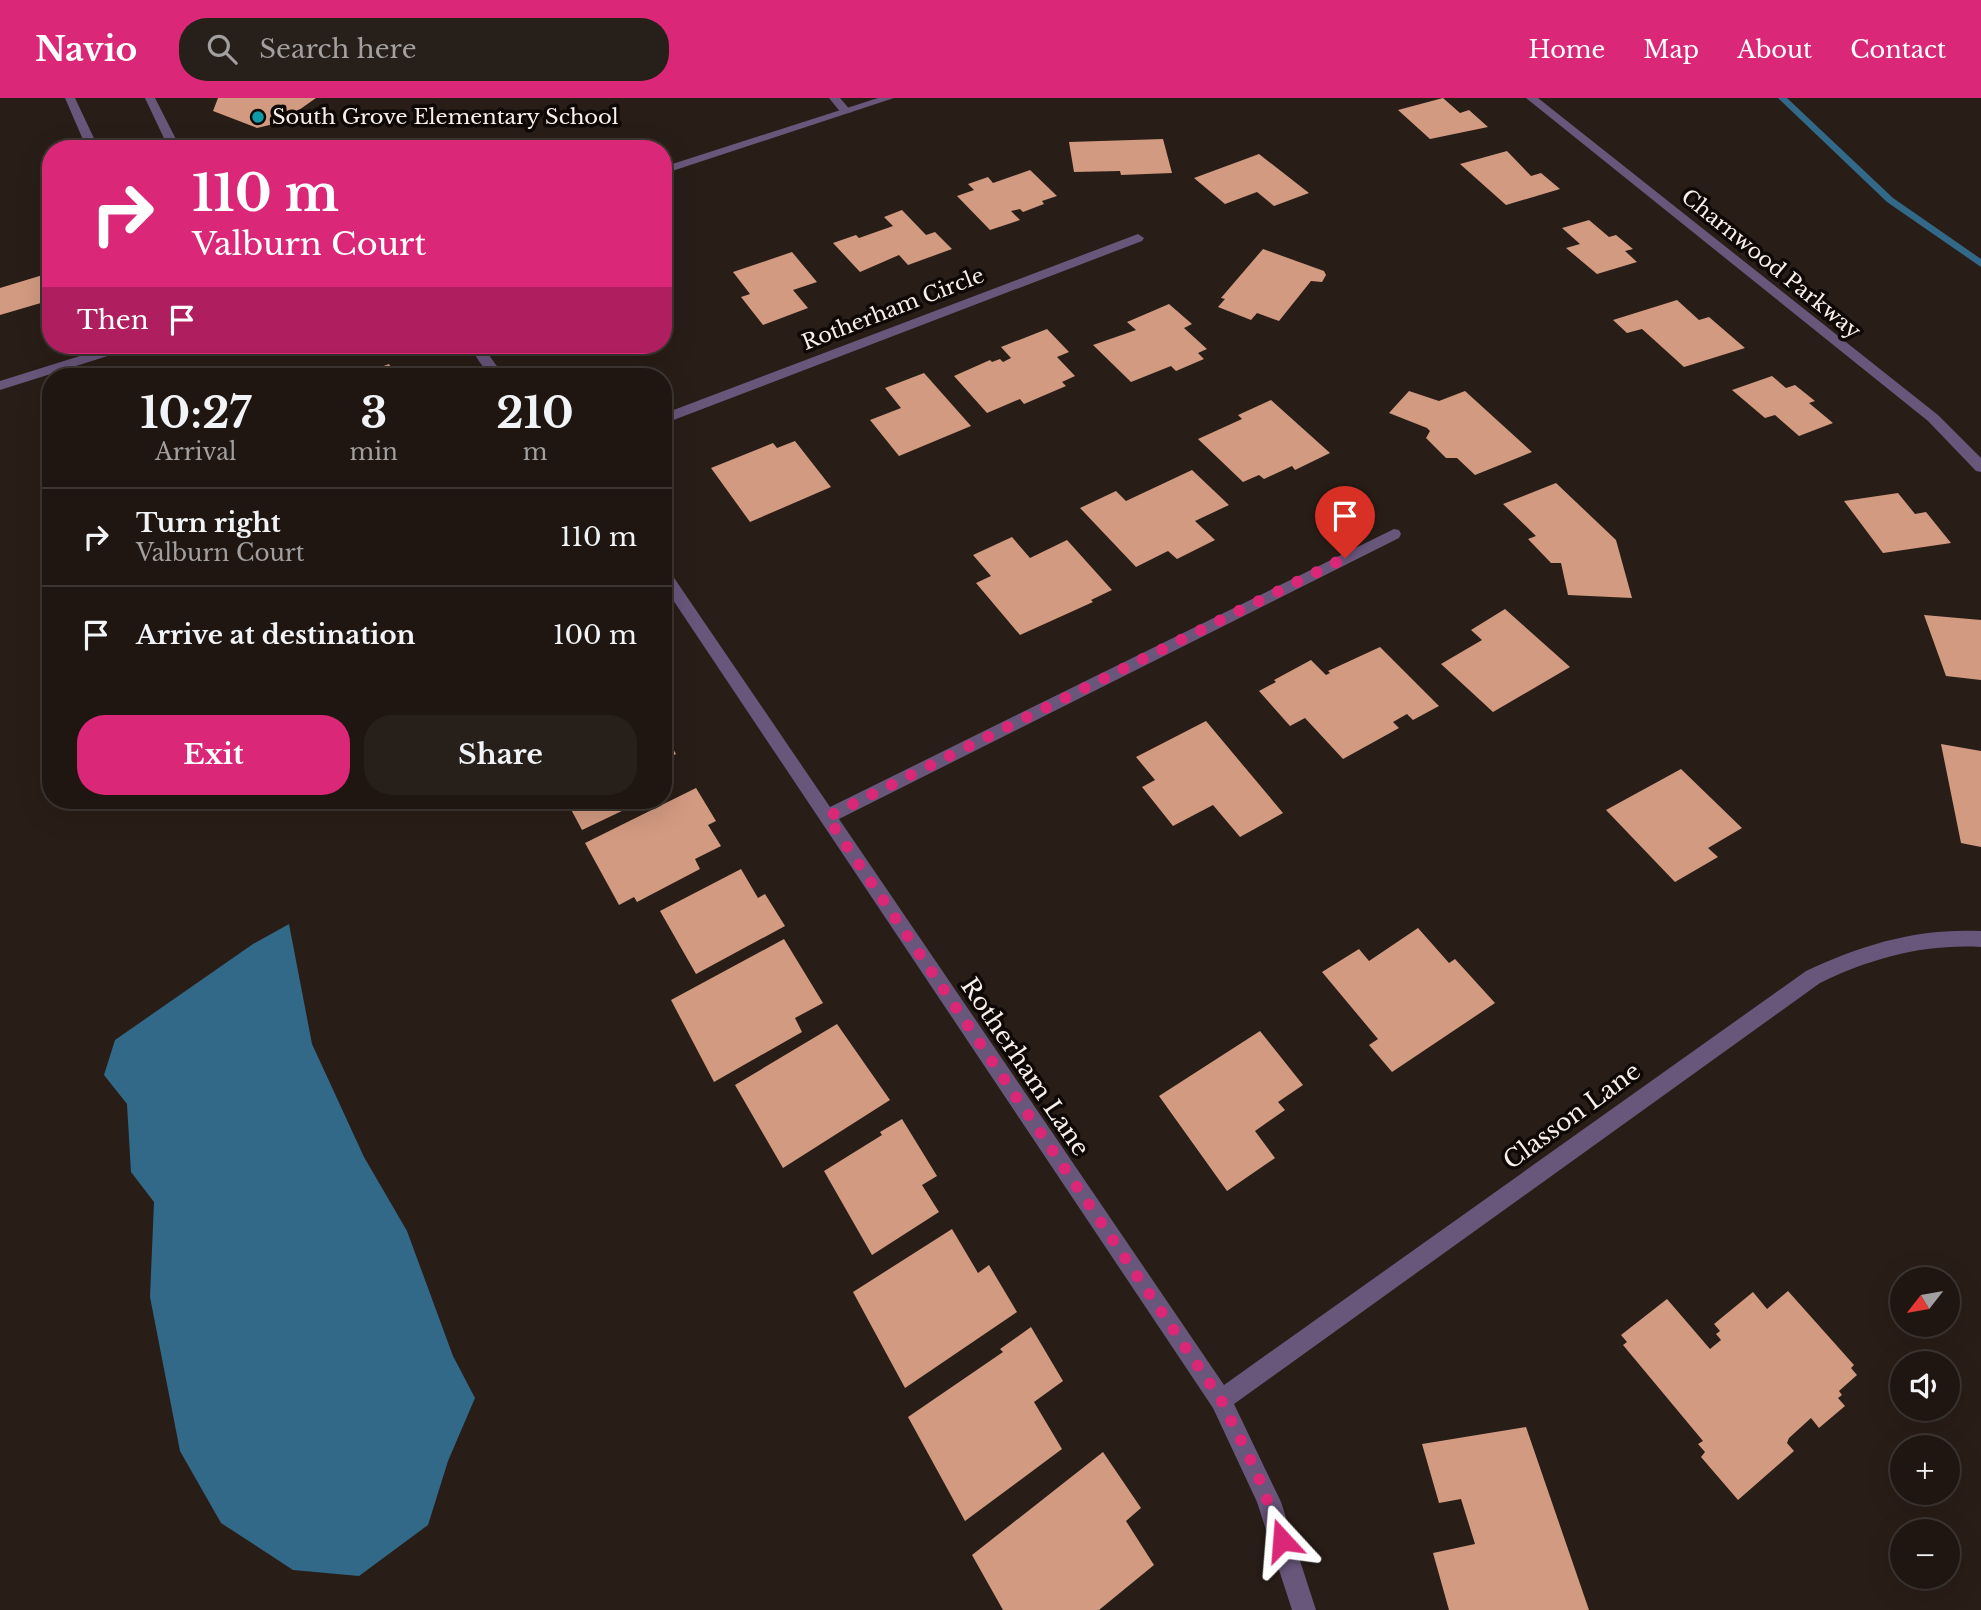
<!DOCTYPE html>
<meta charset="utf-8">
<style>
:root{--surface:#1f1611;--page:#271f1a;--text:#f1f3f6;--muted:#a19f9f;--line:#3c3531;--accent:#db2777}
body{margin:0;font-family:"Libre Baskerville",serif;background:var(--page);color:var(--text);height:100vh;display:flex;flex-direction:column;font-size:26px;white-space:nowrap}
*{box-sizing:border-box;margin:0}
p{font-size:23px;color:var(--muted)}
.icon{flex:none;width:38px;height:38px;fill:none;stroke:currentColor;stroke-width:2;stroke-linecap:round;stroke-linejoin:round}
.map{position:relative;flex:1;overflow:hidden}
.side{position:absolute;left:42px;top:270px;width:630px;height:441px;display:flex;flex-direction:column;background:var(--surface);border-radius:28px;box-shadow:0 7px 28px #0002,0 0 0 2px var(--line)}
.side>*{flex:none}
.top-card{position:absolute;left:42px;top:42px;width:630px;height:214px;border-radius:28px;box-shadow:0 7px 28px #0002,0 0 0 2px var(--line);background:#db2777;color:#fff;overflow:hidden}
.needle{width:46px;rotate:239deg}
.buttons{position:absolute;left:1890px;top:1169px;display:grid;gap:14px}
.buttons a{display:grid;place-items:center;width:70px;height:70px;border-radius:50%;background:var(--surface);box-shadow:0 7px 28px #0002,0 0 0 2px var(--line);font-size:35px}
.pin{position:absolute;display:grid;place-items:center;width:60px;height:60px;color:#fff;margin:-72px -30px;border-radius:50% 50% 50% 0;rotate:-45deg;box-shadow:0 0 7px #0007}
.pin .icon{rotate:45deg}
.me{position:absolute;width:77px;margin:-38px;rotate:341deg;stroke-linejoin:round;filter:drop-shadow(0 0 5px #0008)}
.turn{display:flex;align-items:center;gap:24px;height:147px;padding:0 35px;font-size:32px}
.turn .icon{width:91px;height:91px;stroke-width:2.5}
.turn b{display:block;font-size:49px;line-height:60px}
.then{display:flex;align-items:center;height:66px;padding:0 35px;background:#0003;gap:14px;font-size:26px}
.eta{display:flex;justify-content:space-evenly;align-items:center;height:119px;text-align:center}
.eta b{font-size:42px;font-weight:700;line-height:49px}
.button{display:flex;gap:14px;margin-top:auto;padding:14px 35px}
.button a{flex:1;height:80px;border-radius:28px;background:var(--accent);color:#fff;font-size:28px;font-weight:700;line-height:80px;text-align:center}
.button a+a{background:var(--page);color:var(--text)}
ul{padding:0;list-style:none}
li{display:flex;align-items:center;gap:21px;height:98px;padding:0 35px;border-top:2px solid var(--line)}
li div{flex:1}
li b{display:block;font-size:26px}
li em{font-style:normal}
header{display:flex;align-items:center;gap:42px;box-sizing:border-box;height:98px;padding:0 35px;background:var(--accent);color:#fff}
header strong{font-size:33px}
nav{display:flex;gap:38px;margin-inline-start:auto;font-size:24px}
.search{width:490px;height:63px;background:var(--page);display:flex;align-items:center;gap:18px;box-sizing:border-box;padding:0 24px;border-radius:28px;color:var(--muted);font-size:26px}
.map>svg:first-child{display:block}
.water{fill:#326988}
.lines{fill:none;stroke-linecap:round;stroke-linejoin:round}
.stream{fill:#326988;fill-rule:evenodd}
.building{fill:#d29a81}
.service{fill:#68567b;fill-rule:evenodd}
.minor{fill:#68567b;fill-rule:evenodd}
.tertiary{fill:#68567b;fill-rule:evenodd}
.route{stroke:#db2777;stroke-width:12;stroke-dasharray:0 21.6}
.culture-dot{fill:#0f9aa8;stroke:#0e0806;stroke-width:2.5}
.labels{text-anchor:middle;stroke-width:7;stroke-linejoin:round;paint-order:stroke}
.far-poi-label{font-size:21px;fill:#f8efeb;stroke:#0e0806;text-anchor:start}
.far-street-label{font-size:21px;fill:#f8efeb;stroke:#0e0806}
.street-label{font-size:24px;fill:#f8efeb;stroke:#0e0806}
</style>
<header>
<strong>Navio</strong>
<div class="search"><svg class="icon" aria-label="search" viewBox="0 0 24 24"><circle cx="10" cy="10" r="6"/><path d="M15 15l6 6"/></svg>Search here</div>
<nav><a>Home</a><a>Map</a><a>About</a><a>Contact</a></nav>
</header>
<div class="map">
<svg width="1981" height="1512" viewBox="0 0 1981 1512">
<rect width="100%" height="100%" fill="#291d17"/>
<path class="water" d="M289,826L312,946L364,1059L407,1133L453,1258L475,1300L448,1363L428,1427L359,1478L293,1472L221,1425L180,1353L150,1199L154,1104L131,1074L127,1006L104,977L115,942L253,846Z"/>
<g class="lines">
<path class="stream" d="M1778,0H1787L1893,100L1981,161V169L1887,104Z"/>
</g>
<path class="building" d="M218,0H316L282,24L257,30L213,13Z
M1443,0L1460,15L1469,12L1488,29L1430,41L1398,12Z
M1163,41L1172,75L1121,77L1120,73L1074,74L1069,44Z
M1507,53L1531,78L1541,75L1560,91L1506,107L1460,66Z
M1259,56L1309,95L1274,108L1257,94L1225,106L1194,80Z
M1030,72L1057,98L1042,103L1044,106L1023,114L1020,111L1011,113L1020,122L990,132L957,98L974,92L968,86L988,79L993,85Z
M902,112L926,137L935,134L952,151L908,167L899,157L860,174L833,145L856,137L859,140L893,128L884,119Z
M1589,122L1609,139L1616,137L1633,151L1625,153L1637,164L1597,176L1566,150L1580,146L1562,130Z
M1263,151L1324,173L1326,177L1322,184L1311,183L1279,223L1257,215L1251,222L1218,209L1225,201L1221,200Z
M792,154L817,184L793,192L808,210L763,227L741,199L750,196L733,174Z
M46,176L51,202L0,217V190Z
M1677,202L1699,222L1709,219L1745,250L1684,269L1642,231L1627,235L1613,222Z
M1169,206L1192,226L1184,230L1207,251L1198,255L1204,261L1176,273L1171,268L1131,284L1093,247L1136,232L1127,224Z
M1047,231L1069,254L1057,259L1075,278L1062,284L1066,288L1024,306L1020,301L987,315L954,278L990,262L992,264L1000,261L1003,264L1011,260L1001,249Z
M389,266L395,276L399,274L402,278H357Z
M924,275L971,328L899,358L870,322L901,310L885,290Z
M1772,278L1786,290L1795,287L1815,303L1809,305L1833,325L1799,338L1775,317L1765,320L1732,292Z
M1409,293L1439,303L1465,293L1532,354L1475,377L1457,360H1446L1426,340L1430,333L1427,330L1389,315Z
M1271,302L1330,355L1295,372L1292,368L1264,381L1259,377L1243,384L1198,341L1242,321L1238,317Z
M795,343L831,389L750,424L711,370L773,345L777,350Z
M1192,372L1229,407L1195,423L1215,442L1177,461L1168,453L1136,469L1080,410L1116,393L1126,403Z
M1556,385L1616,442L1632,500L1568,497L1561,465H1551L1528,441L1536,438L1503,406Z
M1898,395L1915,416L1926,414L1951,445L1883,455L1844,403Z
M1012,439L1030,460L1067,442L1112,492L1091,502L1093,504L1020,537L976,485L991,478L973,457Z
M1505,511L1570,569L1493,614L1441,566L1482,542L1471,532Z
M1924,517L1981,522V582L1946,578Z
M1380,549L1439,608L1413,622L1407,616L1393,624L1399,630L1343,661L1305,620L1290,628L1259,593L1276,584L1274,582L1311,562L1326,577L1330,575L1328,573Z
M1206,623L1283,715L1240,739L1213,707L1173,728L1142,689L1155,682L1136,659Z
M663,634L676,656L663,662Z
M1941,646L1981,653V749L1961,745Z
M1681,671L1742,730L1708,750L1718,759L1675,784L1606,712Z
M696,690L716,723L708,727L721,748L695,761L700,771L637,804L634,799L619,807L585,745Z
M566,702H645L582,732Z
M741,771L758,800L765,796L785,828L696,876L660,813Z
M1418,830L1449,865L1455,861L1495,905L1392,974L1369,947L1378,941L1322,874L1359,851L1369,863Z
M784,841L823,905L795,920L802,934L714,984L671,902Z
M837,926L890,1002L783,1070L735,987Z
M1260,933L1303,987L1278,1004L1285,1012L1255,1033L1275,1060L1227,1093L1159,998Z
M902,1021L937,1078L922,1087L939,1114L872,1157L824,1073L882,1037L880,1034Z
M952,1131L978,1175L989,1167L1017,1214L905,1290L853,1194Z
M1788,1193L1854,1267L1851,1270L1857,1277L1839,1293L1842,1297L1838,1300L1845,1308L1819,1330L1811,1320L1789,1340L1787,1345L1794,1353L1738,1402L1701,1359L1705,1354L1698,1346L1703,1343L1623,1247L1627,1244L1621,1237L1667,1201L1710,1251L1721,1242L1716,1236L1720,1233L1714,1226L1753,1194L1767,1211Z
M1031,1229L1063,1283L1034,1304L1062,1351L965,1423L908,1319L1003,1254L1000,1251Z
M1526,1329L1589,1512H1449L1433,1455L1475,1446L1461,1401L1439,1405L1422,1346Z
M1103,1354L1141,1410L1126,1423L1154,1467L1099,1512H1003L972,1457Z"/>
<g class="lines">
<path class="service" d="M65,0H75L99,51H87Z
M145,0H155L181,51H169Z
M829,0H840L852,14L842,16Z"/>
<path class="minor" d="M1526,0H1538L1938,317L1981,360V374L1976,373L1928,323Z
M1138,136L1144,140L1142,143L663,326V316Z
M470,247H482L496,267L508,278C484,278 480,265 470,247Z
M1394,431L1399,432L1401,436L1399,440L839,721L1224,1287L1806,873C1863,846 1918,830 1981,833V849C1923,846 1872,860 1820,885L1234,1306L1281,1404L1316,1512H1292L1257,1404L1213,1310L663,487V469L668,471L830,709Z"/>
<path class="tertiary" d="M878,0H894L663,76V69Z
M115,247H135L133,250L0,292V283Z"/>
</g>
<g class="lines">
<path class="route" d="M1282,1442L1257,1375L1221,1302L827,719L1345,460"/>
</g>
<circle class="culture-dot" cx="258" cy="19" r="7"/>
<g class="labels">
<g class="far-poi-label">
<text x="272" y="26">South Grove Elementary School</text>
</g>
<g class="far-street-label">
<text transform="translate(1771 166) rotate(39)" y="7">Charnwood Parkway</text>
<text transform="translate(893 211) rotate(-21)" y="7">Rotherham Circle</text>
</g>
<g class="street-label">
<text transform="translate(1025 969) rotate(56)" y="8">Rotherham Lane</text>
<text transform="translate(1572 1018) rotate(-36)" y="8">Classon Lane</text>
</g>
</g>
</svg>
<div class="buttons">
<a><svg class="needle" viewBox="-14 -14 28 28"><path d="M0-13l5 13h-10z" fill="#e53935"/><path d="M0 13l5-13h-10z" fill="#a19f9f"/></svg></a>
<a><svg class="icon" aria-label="sound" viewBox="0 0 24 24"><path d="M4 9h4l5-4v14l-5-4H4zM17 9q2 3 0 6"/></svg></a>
<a>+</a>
<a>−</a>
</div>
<div class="pin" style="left:1345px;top:460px;background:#d93025"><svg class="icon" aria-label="arrive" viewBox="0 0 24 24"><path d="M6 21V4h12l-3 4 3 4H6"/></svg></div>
<svg class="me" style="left:1282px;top:1442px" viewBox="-20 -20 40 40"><path d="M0-17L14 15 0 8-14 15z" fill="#db2777" stroke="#fff" stroke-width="4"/></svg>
<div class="top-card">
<div class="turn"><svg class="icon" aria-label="right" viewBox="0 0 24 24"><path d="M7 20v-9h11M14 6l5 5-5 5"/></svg><div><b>110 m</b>Valburn Court</div></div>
<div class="then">Then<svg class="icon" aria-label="arrive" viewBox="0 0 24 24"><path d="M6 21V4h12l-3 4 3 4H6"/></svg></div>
</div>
<section class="side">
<div class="eta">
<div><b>10:27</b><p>Arrival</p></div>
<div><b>3</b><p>min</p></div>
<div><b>210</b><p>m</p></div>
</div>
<ul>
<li><svg class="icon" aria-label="right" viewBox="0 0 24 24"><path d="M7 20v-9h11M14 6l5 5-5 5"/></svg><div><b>Turn right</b><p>Valburn Court</p></div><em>110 m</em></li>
<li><svg class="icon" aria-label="arrive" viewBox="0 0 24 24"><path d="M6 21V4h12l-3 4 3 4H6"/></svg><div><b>Arrive at destination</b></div><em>100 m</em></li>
</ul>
<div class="button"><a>Exit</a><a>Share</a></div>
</section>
</div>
